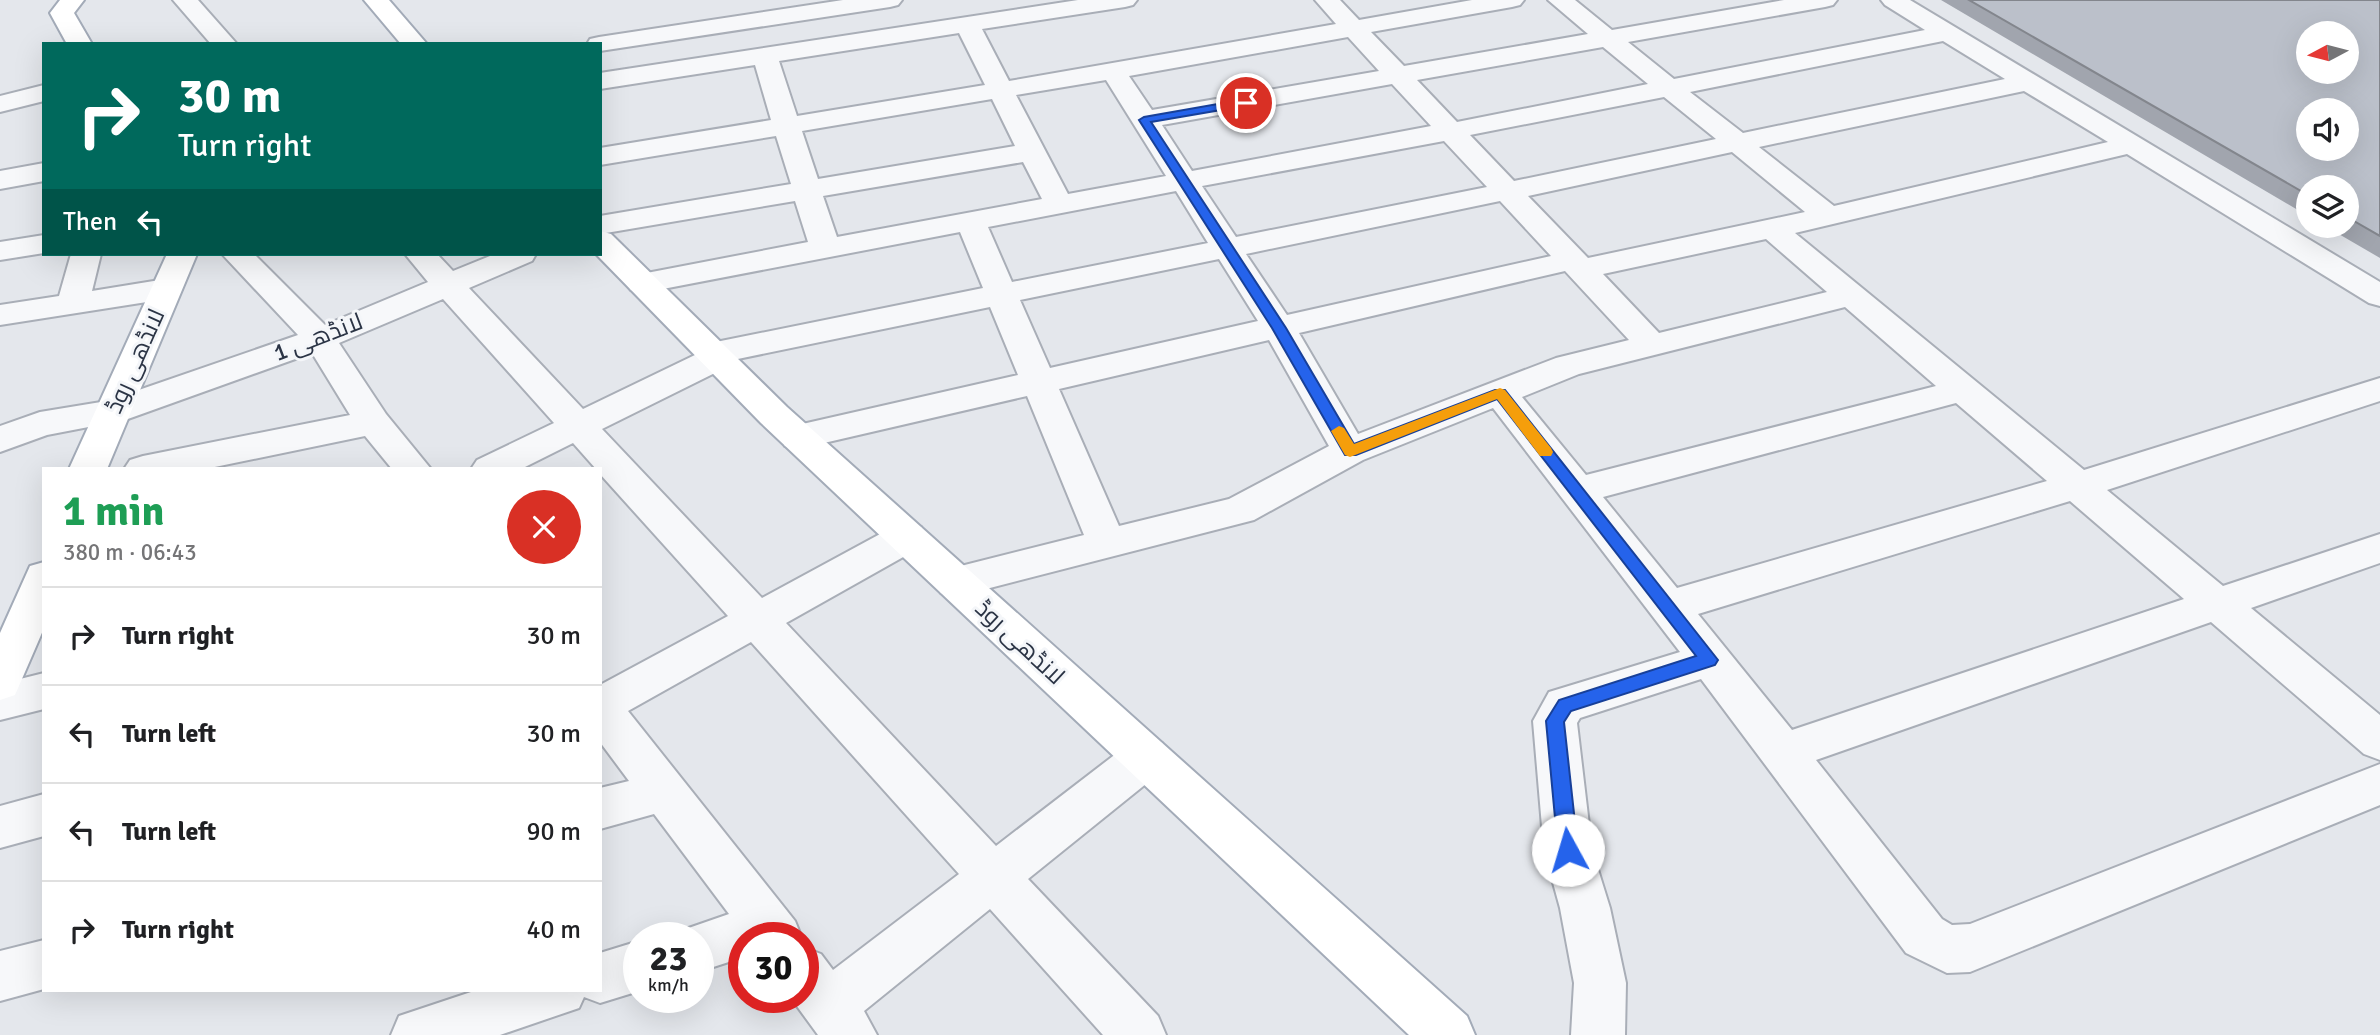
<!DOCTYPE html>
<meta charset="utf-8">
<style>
:root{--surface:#fff;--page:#f6f6f6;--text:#202124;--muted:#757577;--line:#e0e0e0}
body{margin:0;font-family:Signika,Cairo,sans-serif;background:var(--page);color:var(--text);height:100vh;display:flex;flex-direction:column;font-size:26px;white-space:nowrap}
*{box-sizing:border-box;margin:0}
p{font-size:23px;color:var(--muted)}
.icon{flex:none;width:38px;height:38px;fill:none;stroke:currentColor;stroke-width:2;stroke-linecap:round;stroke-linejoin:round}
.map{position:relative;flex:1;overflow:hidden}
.sheet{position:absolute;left:42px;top:467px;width:560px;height:525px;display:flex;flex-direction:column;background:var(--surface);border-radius:0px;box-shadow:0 7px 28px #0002}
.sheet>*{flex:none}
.hud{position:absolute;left:42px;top:42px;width:560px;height:214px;border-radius:0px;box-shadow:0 7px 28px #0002;background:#00695c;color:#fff;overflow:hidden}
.needle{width:46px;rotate:263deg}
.controls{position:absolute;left:2296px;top:21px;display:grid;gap:14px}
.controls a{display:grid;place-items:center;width:63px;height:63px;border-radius:50%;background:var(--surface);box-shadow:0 7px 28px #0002;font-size:35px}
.speed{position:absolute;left:623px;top:922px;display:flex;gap:14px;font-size:35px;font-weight:700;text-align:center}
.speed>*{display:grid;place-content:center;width:91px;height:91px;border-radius:50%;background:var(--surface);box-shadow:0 7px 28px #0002;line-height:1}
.speed small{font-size:18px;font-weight:400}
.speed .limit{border:10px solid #d22;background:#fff;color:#111}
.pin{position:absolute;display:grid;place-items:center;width:60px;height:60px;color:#fff;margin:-30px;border:4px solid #fff;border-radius:50%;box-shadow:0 2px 7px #0007}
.me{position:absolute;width:77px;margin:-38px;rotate:354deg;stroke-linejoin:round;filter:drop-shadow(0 0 5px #0008)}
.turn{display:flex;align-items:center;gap:24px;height:147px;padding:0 21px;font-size:32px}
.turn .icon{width:91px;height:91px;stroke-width:2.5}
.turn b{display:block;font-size:49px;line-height:60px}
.then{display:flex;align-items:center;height:66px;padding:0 21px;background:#0003;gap:14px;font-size:26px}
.round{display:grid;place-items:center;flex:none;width:74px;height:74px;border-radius:37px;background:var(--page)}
.head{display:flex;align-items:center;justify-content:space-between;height:119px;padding:0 21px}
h1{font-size:42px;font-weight:800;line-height:52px;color:#1e9e55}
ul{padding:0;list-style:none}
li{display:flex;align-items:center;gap:21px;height:98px;padding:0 21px;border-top:2px solid var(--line)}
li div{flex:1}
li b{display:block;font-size:26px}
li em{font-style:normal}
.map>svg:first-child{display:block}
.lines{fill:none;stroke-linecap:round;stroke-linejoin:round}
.minor-casing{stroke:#a9aeb7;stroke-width:4}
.major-casing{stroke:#a3abb8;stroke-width:4}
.minor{fill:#f7f8fa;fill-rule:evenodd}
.major{fill:#fff;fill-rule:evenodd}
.wall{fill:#a1a5ae}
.building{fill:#bbc0ca;stroke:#83868d;stroke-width:2;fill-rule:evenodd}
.route{fill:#2563eb;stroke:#184099;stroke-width:2}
.slow{fill:#f59e0b}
.labels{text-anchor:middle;stroke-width:6;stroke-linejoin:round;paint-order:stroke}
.street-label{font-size:24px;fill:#2b3445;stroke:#f4f6f9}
</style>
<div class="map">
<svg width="2380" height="1035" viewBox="0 0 2380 1035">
<rect width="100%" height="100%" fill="#e4e7ec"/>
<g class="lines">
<g class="minor-casing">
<path id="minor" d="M173,0H198L237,44H211Z
M843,0H902L898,5L890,7L600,51V44H587L590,39L599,37Z
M1078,0H1137L1133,5L1125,7L982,29L1009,81L1336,24L1315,0H1340L1359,20L1472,0H1524L1520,5L1512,7L1371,32L1404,66L1588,34L1548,0H1575L1612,30L1784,0H1837L1833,5L1825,7L1628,42L1674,79L1925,30L1885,5L1881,0H1910L2380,282V306L2369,303L2127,154L1795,233L2084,470L2380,378V401L2107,490L2223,586L2380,534V563L2251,608L2380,715V760L2364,754L2211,622L1816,760L1942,919L1952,925L1970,924L2380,764V805L1970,972L1947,973L1906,953L1701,679L1580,718L1577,723L1592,850L1610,908L1626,983L1625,1035H1571L1574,983L1560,908L1544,850L1533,721L1549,692L1680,652L1493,408L1363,460L1254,520L955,597L941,593L935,582L941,571L1084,535L1027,396L798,449L785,446L780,437L785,428L798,425L1018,375L990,307L733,360L729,366L602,429L762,598L893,527L907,523L921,527L927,537L921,547L786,623L996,846L1130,743L1146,738L1162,743L1169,757L1162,771L1028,879L1158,1016L1166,1035H1103L990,909L864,1011L877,1035H818L791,998H803V947L821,954L833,970L959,874L751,642L628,711L795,921L802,938H744V957L698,972V938H677L680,931L729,914L654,814L600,829V788L629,781L600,742V685L728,616L600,474V469H596L573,443L521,469H471L477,460L554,423L443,299L339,343L386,414L431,469H392L365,436L205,469H124L130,460L143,456L350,415L312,353L125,420L47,435L0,452V426L40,412L107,401L298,335L222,254H254L325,325L428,282L405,254H437L453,271L495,254H536L532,261L469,288L583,409L697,354L701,345L983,288L960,232L642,293L631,290L626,283L631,276L808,242L795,201L600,234V216L791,184L776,136L600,165V148L771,120L755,65L600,89V73ZM959,33L985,85L797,116L779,61ZM1348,37L1379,71L1152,110L1129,76ZM1943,41L2005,79L1743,133L1690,92ZM1603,47L1648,84L1457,122L1417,80ZM1106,80L1166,176L1068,194L1016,95ZM1392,84L1431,126L1192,171L1162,125ZM2024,91L2108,142L1834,206L1759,147ZM1664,97L1716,139L1514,181L1470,135ZM992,99L1015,146L818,179L802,131ZM1444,141L1487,187L1236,237L1202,186ZM1732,152L1805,212L1588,258L1528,196ZM1023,162L1042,199L837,237L823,196ZM1176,191L1208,243L1012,282L988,227ZM1500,201L1551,256L1287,315L1246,254ZM1766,239L1827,292L1659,333L1603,274ZM1219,259L1258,321L1050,368L1020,300ZM1565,271L1629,340L1556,358L1358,434L1299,333ZM1845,307L1936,386L1586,475L1522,397L1579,374ZM1269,340L1329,446L1229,499L1119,526L1059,389ZM1956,403L2047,481L1677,588L1603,497ZM2070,501L2184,599L1792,730L1698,614Z
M44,85V101L0,112V96Z
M44,163V181L0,189V171Z
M44,235V253L0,260V242Z
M71,254H101L92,291L166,279L177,282L182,289L177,296L166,299L0,325V305L59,296Z
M44,673V709L0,720V684Z
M44,794V836L0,848V806Z
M44,940V989L0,1001V951Z
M639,941V991L600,1003L584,997L579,1008L500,1035H391L399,1016L477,990H600V953Z"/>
</g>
<g class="major-casing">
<path id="major" d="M60,0H84L74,13L92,44H67L50,13Z
M364,0H389L427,44H401Z
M600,231L611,234L787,407L1467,1016L1475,1035H1409L761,423L596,254H600Z
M167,254H197L107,469H69Z
M44,562V628L15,695L0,700V633L30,566Z"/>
</g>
<use href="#minor" class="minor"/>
<use href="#major" class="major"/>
</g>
<path class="wall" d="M1941,0H2380V258L2325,226H2347V187H2308V216Z"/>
<path class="building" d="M1969,0H2380V236L2347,217V187H2308V195ZM2308,33H2347V72H2308ZM2308,110H2347V149H2308Z"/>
<path class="route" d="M1246,99L1252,103L1250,105L1151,122L1286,328L1354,444L1495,390H1505L1718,660L1715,665L1571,711L1564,722L1578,850L1575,857L1568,859L1561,857L1558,850L1546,721L1559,700L1696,656L1497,399L1356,455H1345L1272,328L1139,120L1144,117Z"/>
<path class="slow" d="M1500,388L1505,390L1551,448L1553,452L1551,456H1540L1497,399L1350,457L1345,455L1331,431L1339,426L1344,428L1354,444Z"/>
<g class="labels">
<g class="street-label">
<text transform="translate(318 337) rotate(-21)" y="8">لانڈھی 1</text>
<text transform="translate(135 361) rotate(-66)" y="8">لانڈھی روڈ</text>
<text transform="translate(1020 642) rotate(43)" y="8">لانڈھی روڈ</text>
</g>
</g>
</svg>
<div class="controls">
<a><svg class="needle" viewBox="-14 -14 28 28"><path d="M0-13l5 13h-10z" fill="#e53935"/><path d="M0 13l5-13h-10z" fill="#757577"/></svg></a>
<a><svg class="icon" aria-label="sound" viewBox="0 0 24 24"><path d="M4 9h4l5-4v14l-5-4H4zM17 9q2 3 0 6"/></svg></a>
<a><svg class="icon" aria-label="layers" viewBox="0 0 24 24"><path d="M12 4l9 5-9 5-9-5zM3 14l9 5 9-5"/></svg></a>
</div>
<div class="speed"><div>23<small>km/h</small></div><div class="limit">30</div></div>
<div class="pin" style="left:1246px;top:103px;background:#d93025"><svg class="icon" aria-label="arrive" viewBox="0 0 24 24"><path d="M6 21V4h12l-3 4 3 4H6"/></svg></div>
<svg class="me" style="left:1568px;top:850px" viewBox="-20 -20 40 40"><circle r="19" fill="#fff"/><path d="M0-13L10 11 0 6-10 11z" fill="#2563eb"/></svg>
<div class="hud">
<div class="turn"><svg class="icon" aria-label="right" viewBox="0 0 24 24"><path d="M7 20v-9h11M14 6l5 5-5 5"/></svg><div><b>30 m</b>Turn right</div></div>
<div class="then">Then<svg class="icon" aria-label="left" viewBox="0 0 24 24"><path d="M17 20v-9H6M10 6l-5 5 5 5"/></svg></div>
</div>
<section class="sheet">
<div class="head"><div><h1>1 min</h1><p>380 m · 06:43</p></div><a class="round" style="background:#d93025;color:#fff"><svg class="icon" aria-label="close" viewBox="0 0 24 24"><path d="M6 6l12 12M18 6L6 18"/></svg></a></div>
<ul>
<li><svg class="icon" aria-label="right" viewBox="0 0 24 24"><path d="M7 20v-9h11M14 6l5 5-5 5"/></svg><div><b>Turn right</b></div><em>30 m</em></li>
<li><svg class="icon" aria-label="left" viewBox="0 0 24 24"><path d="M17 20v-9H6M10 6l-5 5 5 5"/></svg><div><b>Turn left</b></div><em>30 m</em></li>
<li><svg class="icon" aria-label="left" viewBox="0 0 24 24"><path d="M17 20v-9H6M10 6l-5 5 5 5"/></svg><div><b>Turn left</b></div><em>90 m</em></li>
<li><svg class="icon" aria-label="right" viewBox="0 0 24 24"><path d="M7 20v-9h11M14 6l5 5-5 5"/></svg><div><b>Turn right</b></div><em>40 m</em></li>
</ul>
</section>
</div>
